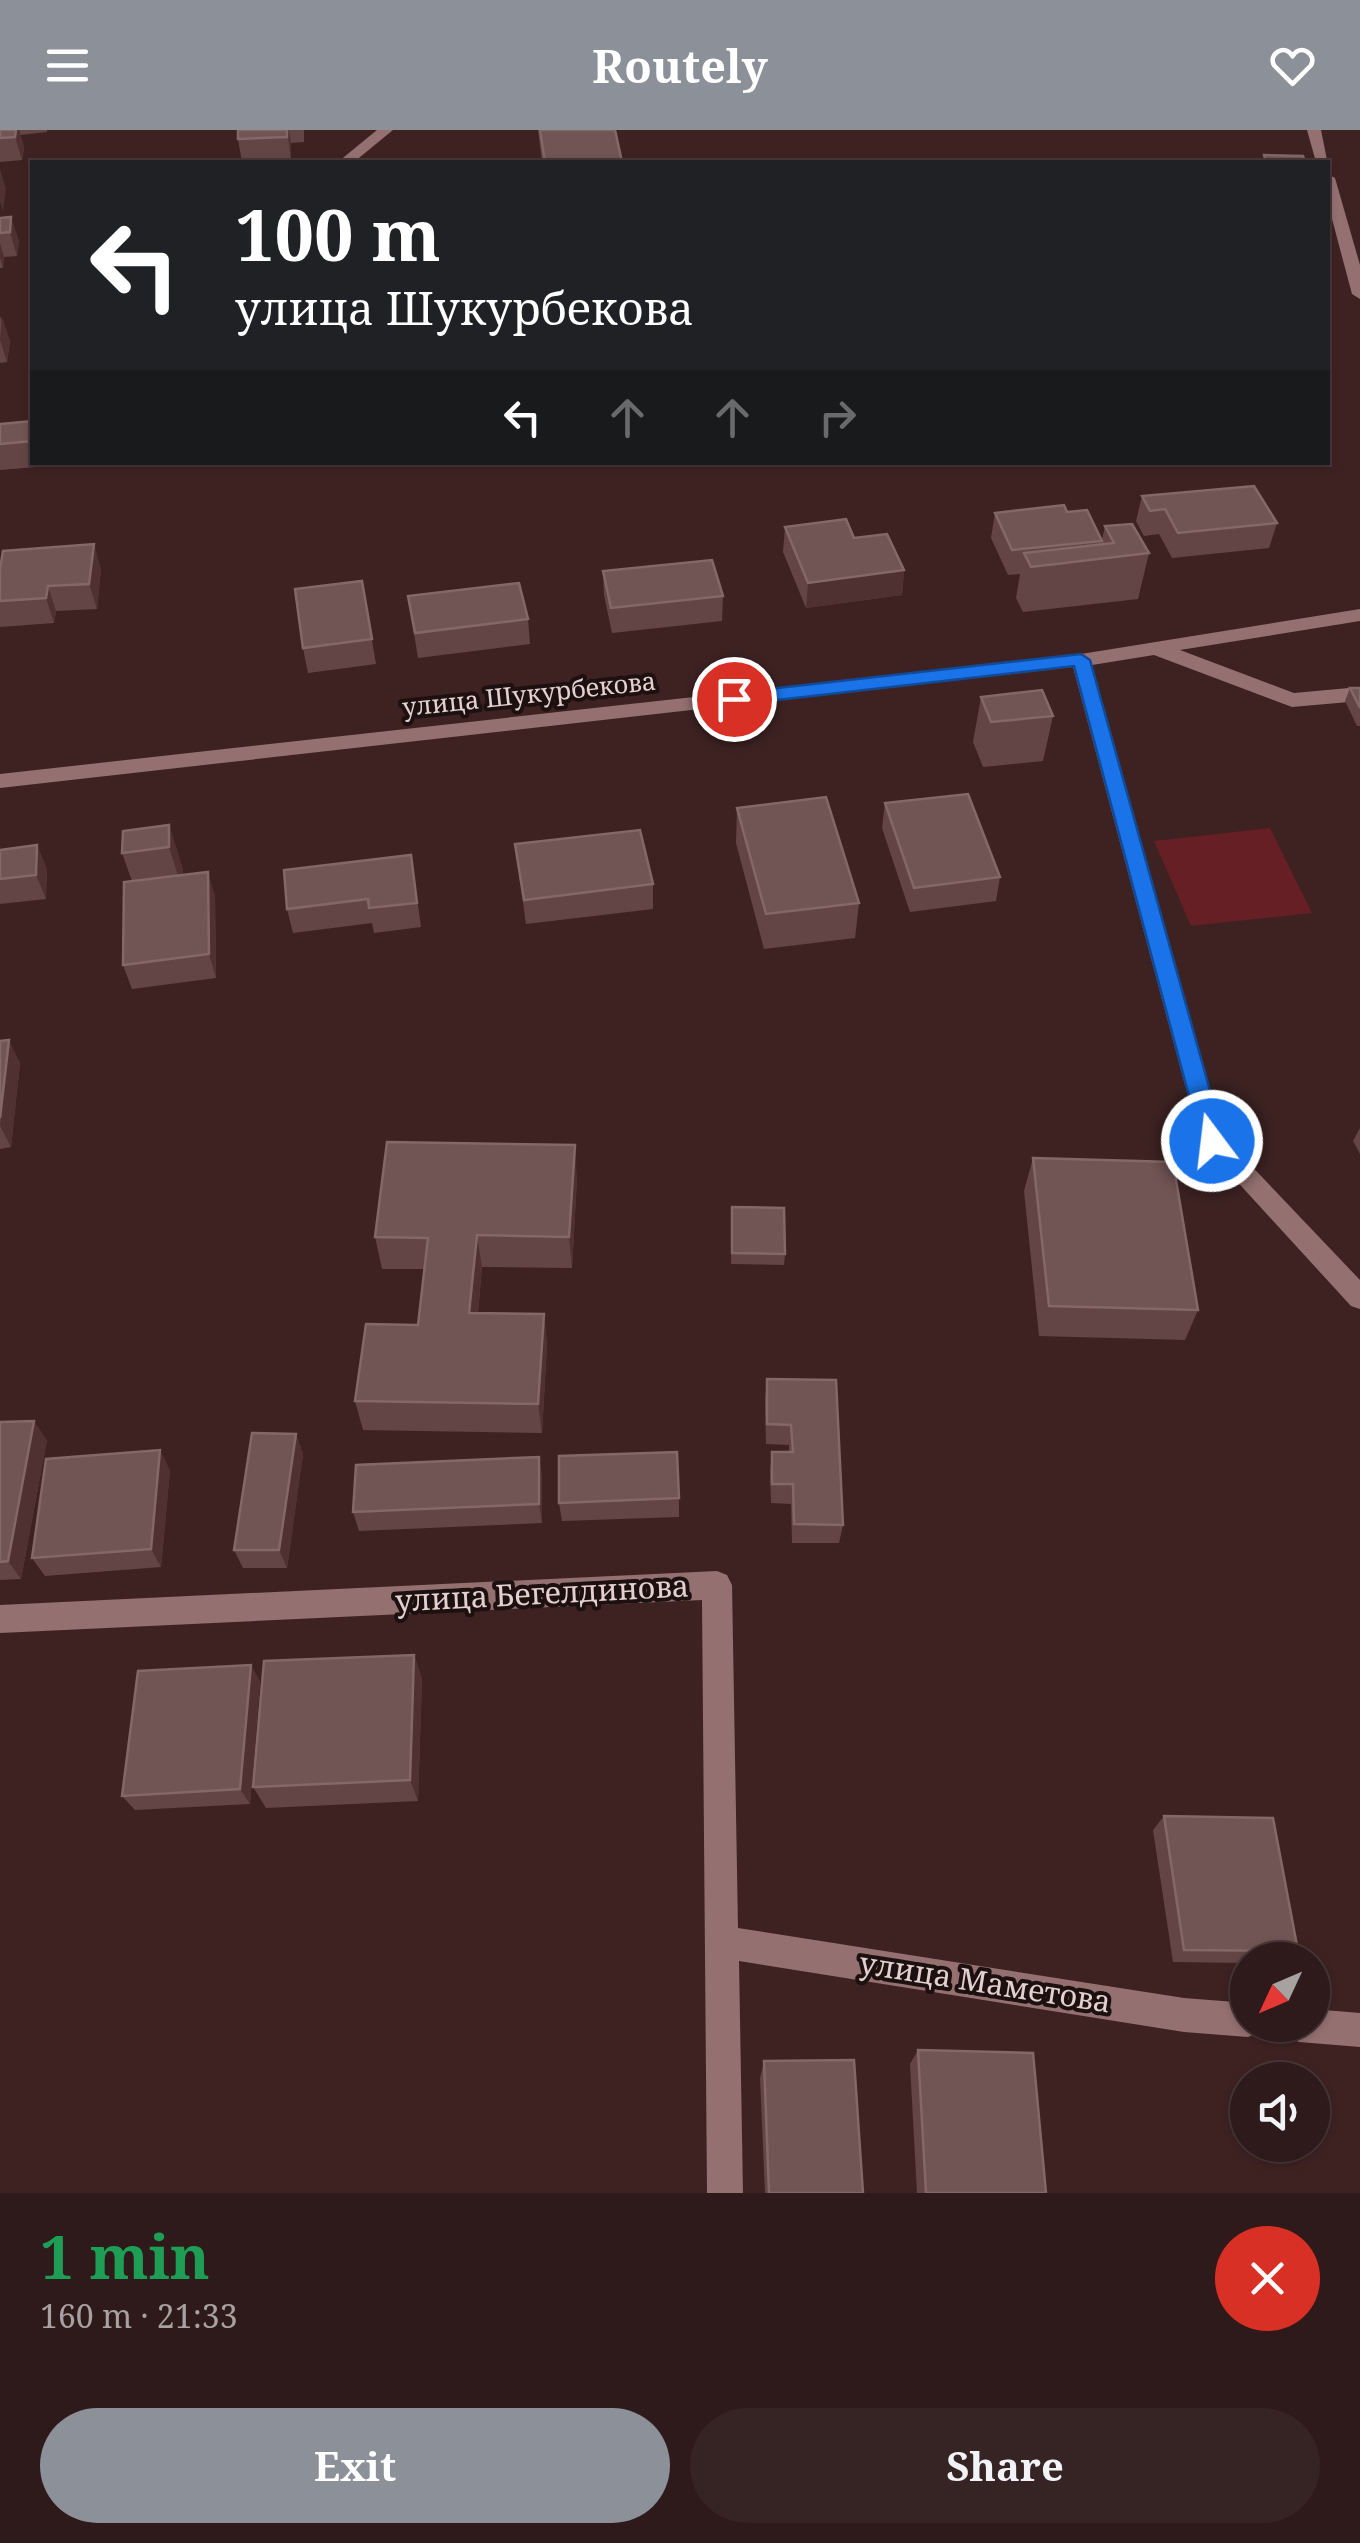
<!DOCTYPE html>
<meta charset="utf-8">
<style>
:root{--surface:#2e1a1a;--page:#362323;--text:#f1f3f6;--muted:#a7a1a2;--line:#493839;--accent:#8c9099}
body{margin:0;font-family:"Noto Serif",serif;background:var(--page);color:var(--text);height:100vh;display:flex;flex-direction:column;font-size:38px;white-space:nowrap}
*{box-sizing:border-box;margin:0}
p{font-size:32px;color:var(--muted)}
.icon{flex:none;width:55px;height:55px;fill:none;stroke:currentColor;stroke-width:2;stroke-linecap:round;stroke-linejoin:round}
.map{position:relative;height:2063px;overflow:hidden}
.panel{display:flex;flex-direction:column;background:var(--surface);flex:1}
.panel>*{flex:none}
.guide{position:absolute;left:30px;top:30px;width:1300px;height:305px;border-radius:0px;box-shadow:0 2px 8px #0004,0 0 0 2px var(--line);background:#202124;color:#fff;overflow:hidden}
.needle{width:65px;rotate:226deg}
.tools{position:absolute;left:1230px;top:1812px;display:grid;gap:20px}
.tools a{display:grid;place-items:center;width:100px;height:100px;border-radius:50%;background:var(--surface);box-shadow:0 2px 8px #0004,0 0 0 2px var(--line);font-size:50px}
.pin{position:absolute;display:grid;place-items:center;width:85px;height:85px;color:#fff;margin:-42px;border:5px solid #fff;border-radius:50%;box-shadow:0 2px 10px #0007}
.me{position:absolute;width:110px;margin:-55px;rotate:345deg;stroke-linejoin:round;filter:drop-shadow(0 0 8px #0008)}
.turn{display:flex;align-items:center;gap:35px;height:210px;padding:0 40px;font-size:45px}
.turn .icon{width:130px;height:130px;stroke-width:2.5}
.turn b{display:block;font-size:70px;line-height:85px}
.lanes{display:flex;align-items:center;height:95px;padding:0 40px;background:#0003;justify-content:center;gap:50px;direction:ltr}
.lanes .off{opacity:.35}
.round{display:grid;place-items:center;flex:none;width:105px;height:105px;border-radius:52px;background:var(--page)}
.headline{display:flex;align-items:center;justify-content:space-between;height:170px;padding:0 40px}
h1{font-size:60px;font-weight:700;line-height:75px;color:#1e9e55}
.cta{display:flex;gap:20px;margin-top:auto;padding:20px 40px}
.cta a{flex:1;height:115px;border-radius:60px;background:var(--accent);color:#fff;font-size:40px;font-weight:700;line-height:115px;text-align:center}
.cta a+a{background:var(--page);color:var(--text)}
header{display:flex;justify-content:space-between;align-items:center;height:130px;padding:0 40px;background:var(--accent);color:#fff;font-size:45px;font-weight:700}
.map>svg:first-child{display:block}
.green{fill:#661f24}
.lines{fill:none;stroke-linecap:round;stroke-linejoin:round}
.minor{fill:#947170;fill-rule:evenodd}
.wall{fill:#644545}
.shaded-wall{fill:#4f3131}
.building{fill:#715454;stroke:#836867;stroke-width:2.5}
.route{fill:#1a73e8;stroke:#114b97;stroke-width:2.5}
.labels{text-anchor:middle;stroke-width:8;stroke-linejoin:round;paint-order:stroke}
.street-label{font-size:25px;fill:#e3d0cf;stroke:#1c1010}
.near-street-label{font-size:30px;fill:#e3d0cf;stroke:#1c1010}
</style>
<header><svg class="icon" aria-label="menu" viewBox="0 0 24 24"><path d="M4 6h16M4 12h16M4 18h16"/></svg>Routely<svg class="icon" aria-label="heart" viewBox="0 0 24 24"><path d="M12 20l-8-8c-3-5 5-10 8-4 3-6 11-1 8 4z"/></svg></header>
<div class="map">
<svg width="1360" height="2063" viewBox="0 0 1360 2063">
<rect width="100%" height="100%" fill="#3e2222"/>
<path class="green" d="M1270,698L1312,783L1191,796L1154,711Z"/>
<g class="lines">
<path class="minor" d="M377,0H393L354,32H338Z
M1307,0H1321L1328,35L1316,32Z
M1328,44L1335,48L1360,135V169L1352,164L1328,74Z
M1360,479V491L1180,520L1294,563L1360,557V571L1292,577L1154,525L1092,535L1223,1006L1360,1150V1179L1351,1176L1200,1011L1073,537L0,658V644L1081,524Z
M717,1441L727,1445L732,1455L738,1798L1184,1868L1248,1873V1895H1263L1260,1902L1248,1907L1184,1902L739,1831L743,2063H707L702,1470L0,1503V1475Z
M1312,1879L1360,1883V1917L1299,1912L1287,1907L1282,1895H1312Z"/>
</g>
<path class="wall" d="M0,0H47V2L20,5L24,17L22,30L0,32Z
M238,0H304V12L291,13V30L242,32L238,9Z
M538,0H615L622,32H542Z
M0,88L19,111L17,126L4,127L3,138H0Z
M0,186L10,211L7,232L0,233Z
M32,291V332H49L48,336L0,340V294Z
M1142,366L1277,393L1269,418L1172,428L1159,404L1144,406L1136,391Z
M1067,382L1102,411L1101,414L1105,396L1149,423L1138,469L1023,482L1016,468L1020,444L1008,445L991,408L995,383Z
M785,397L854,408L904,440L902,465L806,478L783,422Z
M0,439H101L97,479L56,481L54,493L0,497Z
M603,441L723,466L722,491L612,503L604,465Z
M362,451L376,534L308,543L303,518Z
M408,466L528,489L530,514L418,528Z
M1350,558H1360V596H1357L1345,571Z
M981,567L1053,586L1043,631L983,637L973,612Z
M885,673L1000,747L996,771L910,782L882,698Z
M737,678L859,773L855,808L764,819L736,713Z
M169,695L183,740V745L215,766L216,848L132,859L123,835L132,751L122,723Z
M515,714L653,754V779L526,794Z
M37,715L47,740L46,769L0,774V720Z
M411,725L421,797L374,803L372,793L293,803L287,779Z
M0,911L20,933L11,1017L0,1019Z
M1360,998V1024L1353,1011Z
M1033,1028L1198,1180L1185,1210L1039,1206L1024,1061Z
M577,1048L572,1138L482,1137L478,1183L544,1184L547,1215L542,1303L363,1300L355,1271L418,1195L425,1139H382L375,1107Z
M732,1077L785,1124L784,1135L731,1134Z
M767,1249L843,1395L839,1413H792L791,1374L771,1373L770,1341L772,1322H789V1315L766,1314L765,1270Z
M0,1292L47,1310L21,1449L0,1450Z
M296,1304L303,1324L287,1438H243L234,1420Z
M170,1340L161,1437L45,1446L32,1428Z
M542,1346V1393L359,1401L353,1382Z
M679,1368V1387L562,1391L559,1373Z
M414,1525L422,1549L418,1671L266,1678L253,1657Z
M260,1551L250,1674L135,1680L122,1666Z
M1164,1686L1298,1821L1288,1830H1248V1833L1173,1832L1153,1700Z
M918,1920L1046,2063H917L910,1934Z
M764,1931L863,2063H765L760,1948Z"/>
<path class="shaded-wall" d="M16,0H19L24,17L22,30L15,7Z
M287,0H289L291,13V30Z
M0,39L6,59L3,82L0,72Z
M11,87L19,111L17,126L10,102Z
M0,113L4,127L3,138L0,128Z
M2,186L10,211L7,232L0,210Z
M94,414L101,439L97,479L89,454Z
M904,440L902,465L806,478L808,453Z
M48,456L56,481L54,493L46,468Z
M169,695L183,740V762L169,717Z
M37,715L47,740L46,769L36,745Z
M208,742L215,766L216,848L209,824Z
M9,910L20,933L11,1017L0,996Z
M575,1015L577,1048L572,1138L569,1107Z
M477,1105L482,1137L475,1213L469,1183Z
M544,1184L547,1215L542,1303L538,1274Z
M34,1291L47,1310L21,1449L8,1431Z
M296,1304L303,1324L287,1438L279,1420Z
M160,1320L170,1340L161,1437L151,1419Z
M539,1327L542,1346V1393L539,1374Z
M414,1525L422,1549L418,1671L410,1650Z
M251,1535L260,1551L250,1674L240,1659Z"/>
<path class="building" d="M0,0H16L15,7L0,8Z
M238,0H287V7L238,9Z
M540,0H615L622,32H545Z
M1264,25L1303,26L1305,32H1266Z
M11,87L10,102L0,103V88Z
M32,291V311L0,314V294Z
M1254,356L1277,393L1178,403L1165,379L1150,381L1142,366Z
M1064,375L1067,382L1087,380L1102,411L1012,420L995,383Z
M846,389L854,408L887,404L904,440L808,453L785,397Z
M1132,394L1149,423L1031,437L1024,423L1114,413L1105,396Z
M94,414L89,454L48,456L46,468L0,471V439L3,421Z
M712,430L723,466L611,478L603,441Z
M362,451L372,509L303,518L295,459Z
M519,453L528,489L415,503L408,466Z
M1350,558H1360V578Z
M1042,560L1053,586L991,592L981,567Z
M968,664L1000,747L914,758L885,673Z
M826,667L859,773L766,784L737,678Z
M169,695V717L122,723L123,701Z
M640,700L653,754L524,770L515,714Z
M37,715L36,745L0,749V720Z
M411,725L417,773L369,778L368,769L287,779L284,740Z
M208,742L209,824L123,835L124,752Z
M9,910L0,988V911Z
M387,1012L575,1015L569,1107L477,1105L469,1183L544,1184L538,1274L355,1271L366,1194L418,1195L428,1108L375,1107Z
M1033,1028L1173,1032L1198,1180L1049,1176Z
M732,1077L784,1078L785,1124L732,1123Z
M767,1249L836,1250L843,1395L794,1394L793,1354H772V1322H793L791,1295L767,1294Z
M34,1291L8,1431L0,1432V1292Z
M252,1303L296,1304L279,1420H234Z
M160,1320L151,1419L32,1428L46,1329Z
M677,1322L679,1368L559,1373V1326Z
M539,1327V1374L353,1382L356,1335Z
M414,1525L410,1650L253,1657L264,1531Z
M251,1535L240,1659L122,1666L138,1541Z
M1164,1686L1273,1688L1298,1821L1184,1820Z
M918,1920L1033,1923L1046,2063H926Z
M854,1930L863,2063H769L764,1931Z"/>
<path class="route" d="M1081,524L1090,530L1224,1011L1212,1020L1201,1011L1074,536L734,575L724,569L734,563Z"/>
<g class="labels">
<g class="street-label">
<text transform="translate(529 564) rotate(-6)" y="9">улица Шукурбекова</text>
</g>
<g class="near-street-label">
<text transform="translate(542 1464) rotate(-3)" y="10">улица Бегелдинова</text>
<text transform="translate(985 1853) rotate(9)" y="10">улица Маметова</text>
</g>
</g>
</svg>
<div class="tools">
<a><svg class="needle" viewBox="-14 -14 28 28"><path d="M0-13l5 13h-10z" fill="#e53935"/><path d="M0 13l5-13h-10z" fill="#a7a1a2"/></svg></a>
<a><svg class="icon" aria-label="sound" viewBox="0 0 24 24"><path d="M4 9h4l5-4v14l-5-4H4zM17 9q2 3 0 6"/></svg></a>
</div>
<div class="pin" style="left:734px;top:569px;background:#d93025"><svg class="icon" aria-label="arrive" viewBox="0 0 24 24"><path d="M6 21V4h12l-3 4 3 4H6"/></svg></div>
<svg class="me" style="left:1212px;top:1011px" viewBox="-20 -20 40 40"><circle r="17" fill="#1a73e8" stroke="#fff" stroke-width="3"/><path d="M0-11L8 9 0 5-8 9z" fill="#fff"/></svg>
<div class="guide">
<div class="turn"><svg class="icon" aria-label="left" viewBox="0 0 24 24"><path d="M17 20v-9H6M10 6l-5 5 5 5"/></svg><div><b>100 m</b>улица Шукурбекова</div></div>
<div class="lanes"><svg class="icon" aria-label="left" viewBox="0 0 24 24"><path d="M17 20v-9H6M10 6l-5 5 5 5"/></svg><svg class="icon off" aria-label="ahead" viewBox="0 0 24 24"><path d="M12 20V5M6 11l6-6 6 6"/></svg><svg class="icon off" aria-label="ahead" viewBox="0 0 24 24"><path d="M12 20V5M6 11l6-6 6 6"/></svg><svg class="icon off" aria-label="right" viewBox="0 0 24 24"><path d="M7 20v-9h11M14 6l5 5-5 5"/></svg></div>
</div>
</div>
<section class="panel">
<div class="headline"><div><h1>1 min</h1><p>160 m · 21:33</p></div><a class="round" style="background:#d93025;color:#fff"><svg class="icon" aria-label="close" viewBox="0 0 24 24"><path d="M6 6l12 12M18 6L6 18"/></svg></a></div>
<div class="cta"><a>Exit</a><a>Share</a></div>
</section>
